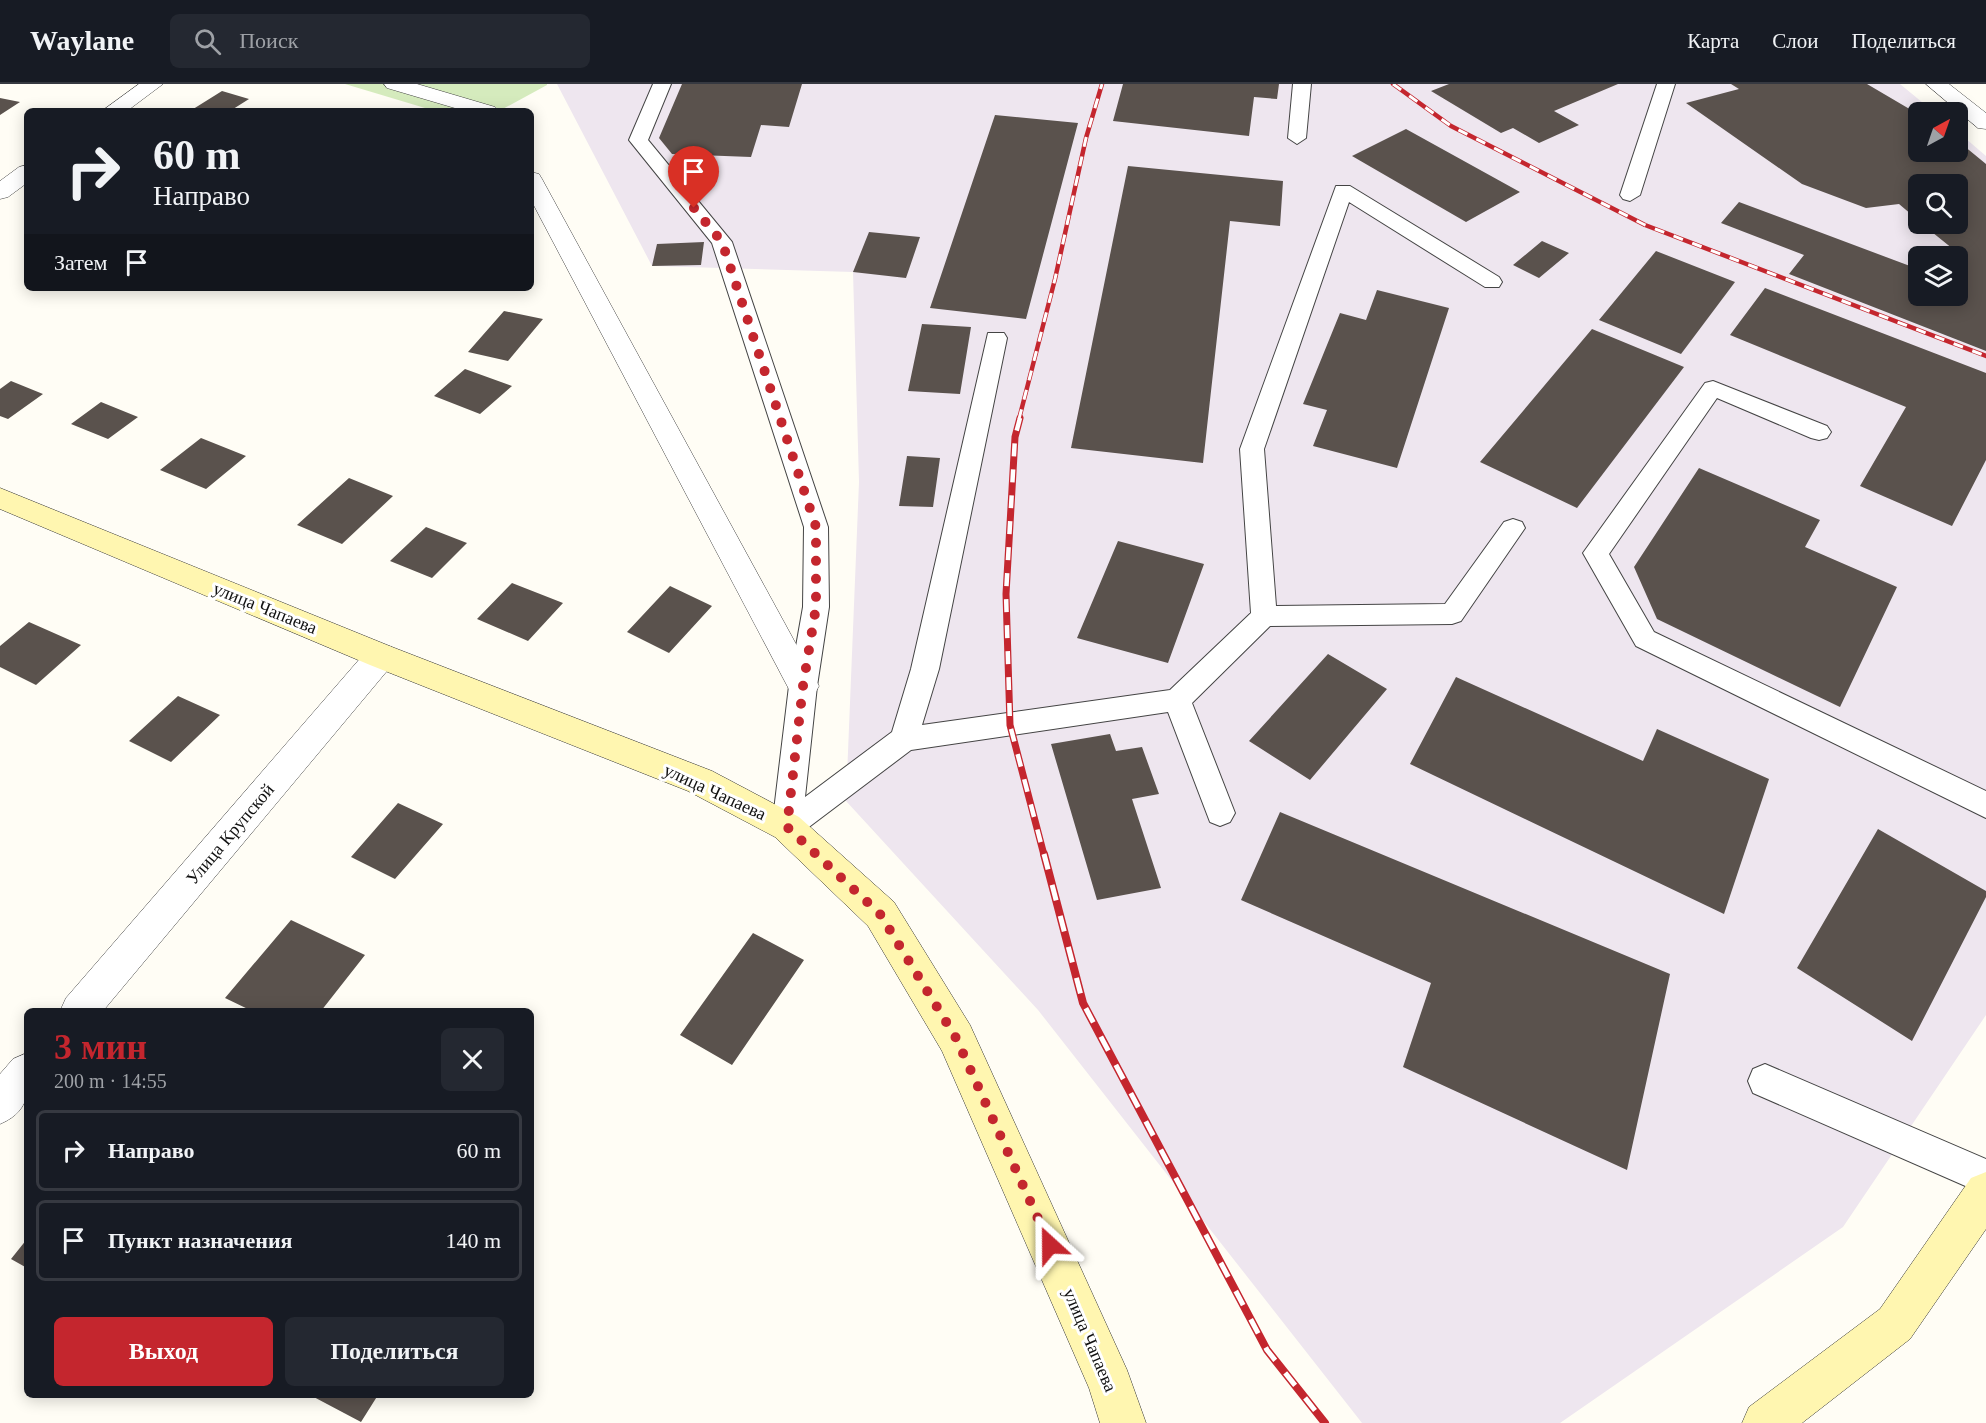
<!DOCTYPE html>
<html lang="ru">
<meta charset="utf-8">
<style>
:root{--surface:#171b24;--page:#242831;--text:#f1f3f6;--muted:#9ea1a6;--line:#363941;--accent:#c4262e}
body{margin:0;font-family:"Times New Roman",serif;background:var(--page);color:var(--text);height:100vh;display:flex;flex-direction:column;font-size:22px;white-space:nowrap}
*{box-sizing:border-box;margin:0}
p{font-size:20px;color:var(--muted)}
.icon{flex:none;width:33px;height:33px;fill:none;stroke:currentColor;stroke-width:2;stroke-linecap:round;stroke-linejoin:round}
.map{position:relative;flex:1;overflow:hidden}
.panel{position:absolute;left:24px;top:924px;width:510px;height:390px;display:flex;flex-direction:column;background:var(--surface);border-radius:9px;box-shadow:0 3px 15px #0003}
.panel>*{flex:none}
.hud{position:absolute;left:24px;top:24px;width:510px;height:183px;border-radius:9px;box-shadow:0 3px 15px #0003;background:#171b24;color:var(--text);overflow:hidden}
.needle{width:39px;rotate:40deg}
.fabs{position:absolute;left:1908px;top:18px;display:grid;gap:12px}
.fabs a{display:grid;place-items:center;width:60px;height:60px;border-radius:9px;background:var(--surface);box-shadow:0 3px 15px #0003;font-size:30px}
.pin{position:absolute;display:grid;place-items:center;width:51px;height:51px;color:#fff;margin:-62px -26px;border-radius:50% 50% 50% 0;rotate:-45deg;box-shadow:0 0 6px #0007}
.pin .icon{rotate:45deg}
.me{position:absolute;width:66px;margin:-33px;rotate:336deg;stroke-linejoin:round;filter:drop-shadow(0 0 4px #0008)}
.turn{display:flex;align-items:center;gap:21px;height:126px;padding:0 30px;font-size:27px}
.turn .icon{width:78px;height:78px;stroke-width:2.5}
.turn b{display:block;font-size:42px;line-height:51px}
.then{display:flex;align-items:center;height:57px;padding:0 30px;background:#0003;gap:12px;font-size:22px}
.round{display:grid;place-items:center;flex:none;width:63px;height:63px;border-radius:9px;background:var(--page)}
.head{display:flex;align-items:center;justify-content:space-between;height:102px;padding:0 30px}
h1{font-size:36px;font-weight:800;line-height:45px;color:var(--accent)}
.action{display:flex;gap:12px;margin-top:auto;padding:12px 30px}
.action a{flex:1;height:69px;border-radius:9px;background:var(--accent);color:#fff;font-size:24px;font-weight:800;line-height:69px;text-align:center}
.action a+a{background:var(--page);color:var(--text)}
ul{padding:0;list-style:none}
li{display:flex;align-items:center;gap:18px;height:81px;margin:0 12px 9px;padding:0 18px;border:3px solid var(--line);border-radius:9px}
li div{flex:1}
li b{display:block;font-size:22px}
li em{font-style:normal}
header{display:flex;align-items:center;gap:36px;box-sizing:border-box;height:84px;padding:0 30px;background:var(--surface);border-bottom:2px solid var(--line)}
header strong{font-size:28px}
nav{display:flex;gap:33px;margin-inline-start:auto;font-size:21px}
.search{width:420px;height:54px;background:var(--page);display:flex;align-items:center;gap:15px;box-sizing:border-box;padding:0 21px;border-radius:9px;color:var(--muted);font-size:22px}
.map>svg:first-child{display:block}
.industrial{fill:#eee6ef;fill-rule:evenodd}
.green{fill:#d5ebbd}
.building{fill:#5a524d}
.lines{fill:none;stroke-linecap:round;stroke-linejoin:round}
.lane-casing{stroke:#444;stroke-width:2}
.street-casing{stroke:#444;stroke-width:1}
.secondary-casing{stroke:#333;stroke-width:1}
.lane{fill:#fff;fill-rule:evenodd}
.street{fill:#fff;fill-rule:evenodd}
.secondary{fill:#fff6b0;fill-rule:evenodd}
.rail-far2-casing{stroke:#c4262e;stroke-width:4.5}
.rail-far1-casing{stroke:#c4262e;stroke-width:7}
.rail-casing{stroke:#c4262e;stroke-width:8}
.rail-far2{stroke:#fff;stroke-width:3;stroke-dasharray:10;stroke-linecap:butt}
.rail-far1{stroke:#fff;stroke-width:4.5;stroke-dasharray:13;stroke-linecap:butt}
.rail{stroke:#fff;stroke-width:5;stroke-dasharray:16;stroke-linecap:butt}
.route{stroke:#c4262e;stroke-width:10;stroke-dasharray:0 18}
.labels{text-anchor:middle;stroke-width:6;stroke-linejoin:round;paint-order:stroke}
.street-label{font-size:18px;fill:#111;stroke:#fff}
</style>
<header>
<strong>Waylane</strong>
<div class="search"><svg class="icon" aria-label="search" viewBox="0 0 24 24"><circle cx="10" cy="10" r="6"/><path d="M15 15l6 6"/></svg>Поиск</div>
<nav><a>Карта</a><a>Слои</a><a>Поделиться</a></nav>
</header>
<div class="map">
<svg width="1986" height="1339" viewBox="0 0 1986 1339">
<rect width="100%" height="100%" fill="#fffdf5"/>
<path class="industrial" d="M557,0H1900L1934,28H1918V68H1958V48L1986,72V931L1843,1143L1560,1339H1362L1038,926L846,717L859,398L853,188L652,182ZM1918,100H1958V140H1918ZM1918,172H1958V212H1918Z"/>
<path class="green" d="M345,0H547V1L499,27H435Z"/>
<path class="building" d="M682,0H802L789,43L761,41L751,73L672,70L659,54Z
M1123,0H1279L1277,15L1254,13L1249,52L1113,37Z
M1449,0H1618L1554,27L1579,41L1539,59L1513,44L1501,49L1431,7Z
M1731,0H1867L1918,30V68H1958V57L1986,80V267L1789,190L1804,171L1721,139L1739,118L1918,185V212H1958V172H1954L1953,165L1922,140H1958V100H1918V136L1899,120L1866,124L1802,100L1686,19L1739,5Z
M222,7L249,15L230,27H190Z
M0,14L20,18L0,31Z
M995,31L1078,39L1026,235L930,224Z
M1406,45L1520,108L1466,138L1352,72Z
M1128,82L1283,97L1280,142L1230,137L1203,379L1071,364Z
M869,148L920,153L906,194L853,188Z
M1542,157L1569,169L1539,194L1513,181Z
M704,158L701,181L652,182L657,160Z
M1656,167L1735,198L1681,270L1599,236Z
M1765,204L1986,289V376L1952,442L1860,402L1906,323L1730,251Z
M1377,206L1449,224L1397,384L1313,362L1327,326L1303,320L1340,229L1366,236Z
M504,227L543,235L508,277L468,268Z
M922,240L971,243L960,310L908,307Z
M1592,245L1684,283L1577,424L1480,378Z
M465,285L512,302L480,330L434,312Z
M11,297L43,310L8,335L0,332V305Z
M101,318L138,333L108,355L71,340Z
M201,354L246,372L206,405L160,386Z
M907,372L940,374L933,423L899,422Z
M1699,384L1820,436L1805,463L1897,503L1840,623L1657,535L1634,483Z
M349,394L393,412L342,460L297,441Z
M426,443L467,459L432,494L390,477Z
M1118,457L1204,480L1168,579L1077,554Z
M512,499L563,519L528,557L477,535Z
M670,502L712,522L669,569L627,548Z
M29,538L81,561L36,601L0,583V562Z
M1328,570L1387,605L1310,696L1249,657Z
M1456,593L1643,677L1657,645L1769,695L1724,830L1410,680Z
M178,612L220,631L171,678L129,657Z
M1110,650L1116,667L1142,663L1159,710L1132,715L1161,804L1097,816L1051,660Z
M398,719L443,740L395,795L351,773Z
M1280,728L1670,890L1627,1086L1403,983L1431,899L1241,816Z
M1878,745L1986,807V813L1912,957L1797,884Z
M291,836L365,871L321,927H252L225,914Z
M753,849L804,876L732,981L680,951Z
M27,1155V1184L11,1175Z
M310,1311H378L361,1338Z"/>
<g class="lines">
<g class="lane-casing">
<path id="lane" d="M653,0H671L648,56L732,158L828,443L829,523L817,602L805,713L892,648L911,585L988,249H1004L1007,254L939,585L922,641L1170,606L1251,529L1240,365L1336,102H1350L1499,193L1502,198L1499,203H1485L1349,118L1264,365L1276,522L1445,520L1504,438L1513,435L1522,438L1525,444L1461,537L1452,540L1270,542L1192,619L1235,729L1230,738L1220,742L1210,738L1168,628L911,666L797,752L787,756L777,752L772,743L789,602L803,523L804,443L712,159L629,56Z
M1293,0H1311L1306,54L1297,60L1288,54Z
M1657,0H1675L1640,111L1630,117L1623,115L1620,111Z
M1713,297L1827,342L1831,348L1827,354L1819,356L1811,354L1717,314L1609,470L1654,548L1986,707V734L1636,562L1583,469L1705,299Z
M1765,980L1986,1075V1111L1753,1009L1748,997L1753,985Z"/>
</g>
<g class="street-casing">
<path id="street" d="M139,0H163L127,27H102Z
M384,0H417L495,23L499,27H465L387,4Z
M1926,0H1949L1986,29V45L1978,44Z
M27,81V99L8,113L0,115V97L19,83Z
M531,88L539,90L542,95L814,593L819,602L814,611L803,615L792,611L531,116Z
M381,560L392,563L397,572L392,581L103,927H60L66,914L370,563Z
M27,969C27,1001 35,1025 0,1040V990L13,975Z"/>
</g>
<g class="secondary-casing">
<path id="secondary" d="M0,404L392,563L712,687L799,733L894,818L970,941L1127,1286L1146,1339H1100L1089,1304L942,967L868,842L775,753L688,707L370,581L0,425Z
M1986,1088V1145L1910,1255L1802,1339H1742L1749,1323L1880,1225L1971,1094Z"/>
</g>
<use href="#lane" class="lane"/>
<use href="#street" class="street"/>
<use href="#secondary" class="secondary"/>
<g class="rail-far2-casing">
<path id="rail-far2" d="M1393,0L1451,42L1645,141L1986,272
M1019,335L1055,195L1086,54L1102,0"/>
</g>
<g class="rail-far1-casing">
<path id="rail-far1" d="M1020,334L1015,353L1006,510L1010,641L1044,771"/>
</g>
<g class="rail-casing">
<path id="rail" d="M1044,770L1083,919L1267,1266L1325,1339"/>
</g>
<use href="#rail-far2" class="rail-far2"/>
<use href="#rail-far1" class="rail-far1"/>
<use href="#rail" class="rail"/>
</g>
<g class="lines">
<path class="route" d="M694,124L722,158L816,443V523L803,602L787,743L880,830L956,954L1050,1161"/>
</g>
<g class="labels">
<g class="street-label">
<text transform="translate(265 524) rotate(22)" y="6">улица Чапаева</text>
<text transform="translate(715 708) rotate(25)" y="6">улица Чапаева</text>
<text transform="translate(230 750) rotate(-50)" y="6">Улица Крупской</text>
<text transform="translate(1090 1256) rotate(67)" y="6">улица Чапаева</text>
</g>
</g>
</svg>
<div class="fabs">
<a><svg class="needle" viewBox="-14 -14 28 28"><path d="M0-13l5 13h-10z" fill="#e53935"/><path d="M0 13l5-13h-10z" fill="#9ea1a6"/></svg></a>
<a><svg class="icon" aria-label="search" viewBox="0 0 24 24"><circle cx="10" cy="10" r="6"/><path d="M15 15l6 6"/></svg></a>
<a><svg class="icon" aria-label="layers" viewBox="0 0 24 24"><path d="M12 4l9 5-9 5-9-5zM3 14l9 5 9-5"/></svg></a>
</div>
<div class="pin" style="left:694px;top:124px;background:#d93025"><svg class="icon" aria-label="arrive" viewBox="0 0 24 24"><path d="M6 21V4h12l-3 4 3 4H6"/></svg></div>
<svg class="me" style="left:1050px;top:1161px" viewBox="-20 -20 40 40"><path d="M0-17L14 15 0 8-14 15z" fill="#c4262e" stroke="#fff" stroke-width="4"/></svg>
<div class="hud">
<div class="turn"><svg class="icon" aria-label="right" viewBox="0 0 24 24"><path d="M7 20v-9h11M14 6l5 5-5 5"/></svg><div><b>60 m</b>Направо</div></div>
<div class="then">Затем<svg class="icon" aria-label="arrive" viewBox="0 0 24 24"><path d="M6 21V4h12l-3 4 3 4H6"/></svg></div>
</div>
<section class="panel">
<div class="head"><div><h1>3 мин</h1><p>200 m · 14:55</p></div><a class="round"><svg class="icon" aria-label="close" viewBox="0 0 24 24"><path d="M6 6l12 12M18 6L6 18"/></svg></a></div>
<ul>
<li><svg class="icon" aria-label="right" viewBox="0 0 24 24"><path d="M7 20v-9h11M14 6l5 5-5 5"/></svg><div><b>Направо</b></div><em>60 m</em></li>
<li><svg class="icon" aria-label="arrive" viewBox="0 0 24 24"><path d="M6 21V4h12l-3 4 3 4H6"/></svg><div><b>Пункт назначения</b></div><em>140 m</em></li>
</ul>
<div class="action"><a>Выход</a><a>Поделиться</a></div>
</section>
</div>
